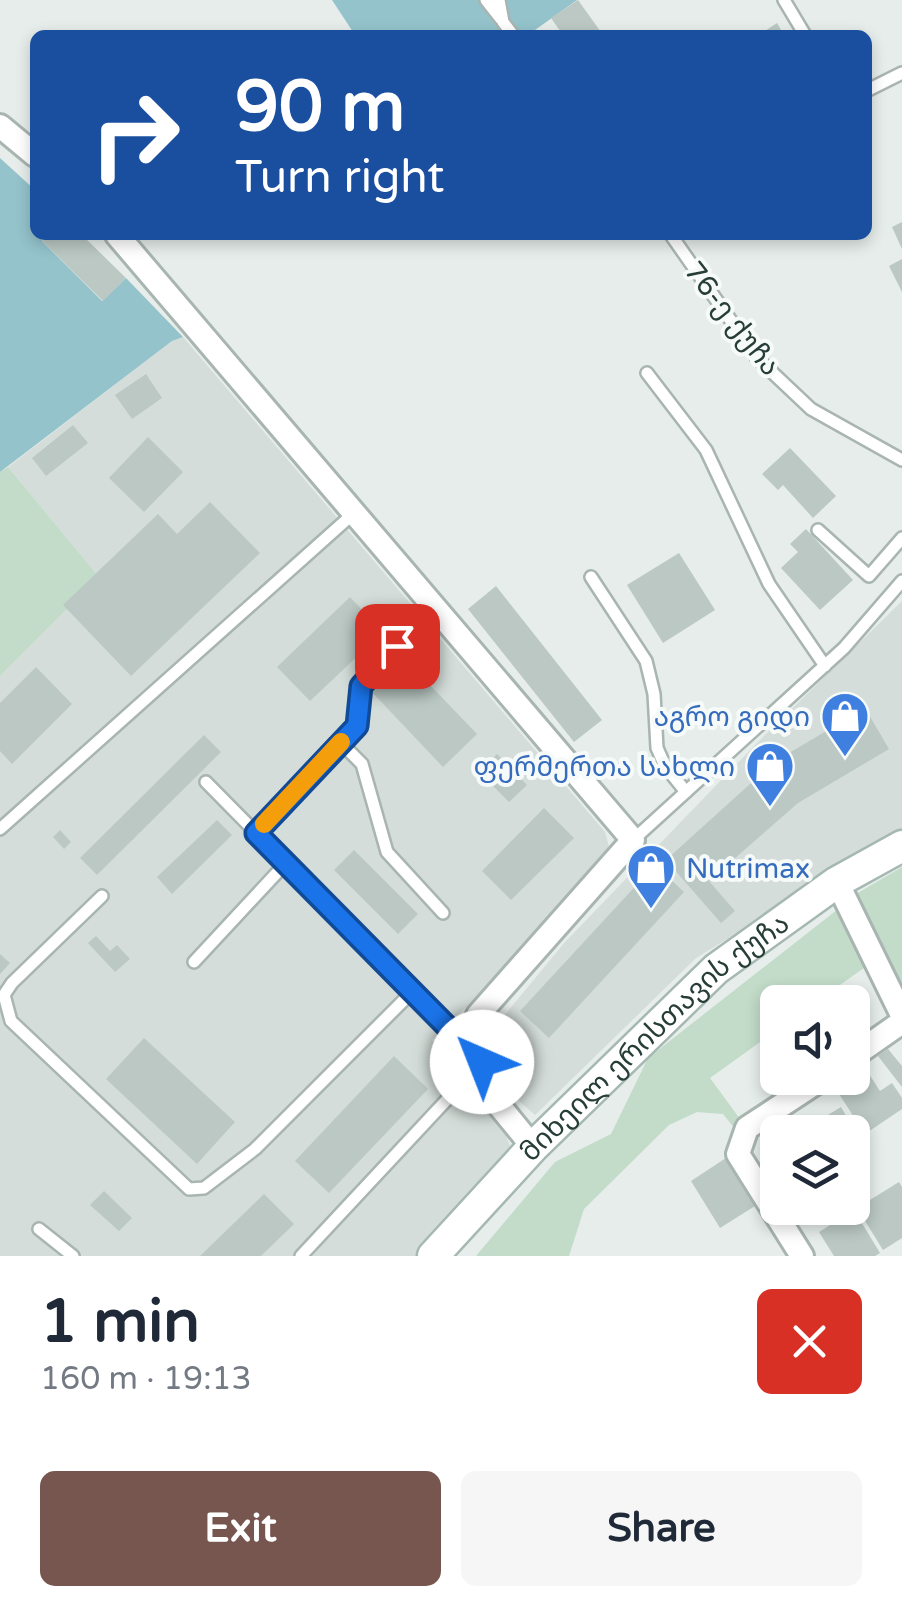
<!DOCTYPE html>
<meta charset="utf-8">
<style>
:root{--surface:#fff;--page:#f6f6f7;--text:#1f2937;--muted:#747a83;--accent:#785650}
body{margin:0;font-family:"Varela Round","Noto Sans Georgian",sans-serif;background:var(--page);color:var(--text);height:100vh;display:flex;flex-direction:column;font-size:38px;white-space:nowrap}
*{box-sizing:border-box;margin:0}
p{font-size:32px;color:var(--muted)}
.icon{flex:none;width:55px;height:55px;fill:none;stroke:currentColor;stroke-width:2;stroke-linecap:round;stroke-linejoin:round}
.map{position:relative;height:1256px;overflow:hidden}
.drawer{display:flex;flex-direction:column;background:var(--surface);flex:1}
.drawer>*{flex:none}
.top-card{position:absolute;left:30px;top:30px;width:842px;height:210px;border-radius:15px;box-shadow:0 5px 15px #0003;background:#1a4fa0;color:#fff;overflow:hidden}
.tools{position:absolute;left:760px;top:985px;display:grid;gap:20px}
.tools a{display:grid;place-items:center;width:110px;height:110px;border-radius:15px;background:var(--surface);box-shadow:0 5px 15px #0003;font-size:50px}
.pin{position:absolute;display:grid;place-items:center;width:85px;height:85px;color:#fff;margin:-42px;border-radius:20px;box-shadow:0 5px 15px #0006}
.me{position:absolute;width:110px;margin:-55px;rotate:316deg;stroke-linejoin:round;filter:drop-shadow(0 0 8px #0008)}
.turn{display:flex;align-items:center;gap:35px;height:210px;padding:0 40px;font-size:45px}
.turn .icon{width:130px;height:130px;stroke-width:2.5}
.turn b{display:block;font-size:70px;line-height:85px}
.round{display:grid;place-items:center;flex:none;width:105px;height:105px;border-radius:15px;background:var(--page)}
.headline{display:flex;align-items:center;justify-content:space-between;height:170px;padding:0 40px}
h1{font-size:60px;font-weight:800;line-height:75px}
.cta{display:flex;gap:20px;margin-top:auto;padding:20px 40px}
.cta a{flex:1;height:115px;border-radius:15px;background:var(--accent);color:#fff;font-size:40px;font-weight:800;line-height:115px;text-align:center}
.cta a+a{background:var(--page);color:var(--text)}
.map>svg:first-child{display:block}
.built{fill:#d4ddd9}
.green{fill:#c2dcc9}
.water{fill:#94c3cc}
.building{fill:#bbc8c3}
.lines{fill:none;stroke-linecap:round;stroke-linejoin:round}
.service-casing{stroke:#a9b5b1;stroke-width:16}
.minor-casing{stroke:#a9b5b1;stroke-width:28}
.secondary-casing{stroke:#a5b8b2;stroke-width:35}
.service{stroke:#fff;stroke-width:11}
.minor{stroke:#fff;stroke-width:22}
.secondary{stroke:#fff;stroke-width:30}
.route-casing{stroke:#114b97;stroke-width:25}
.route{stroke:#1a73e8;stroke-width:18}
.slow{stroke:#f59e0b;stroke-width:18}
.labels{text-anchor:middle;stroke-width:8;stroke-linejoin:round;paint-order:stroke}
.street-label{font-size:28px;fill:#273e38;stroke:#f6faf8}
.shop-label{font-size:28px;fill:#366cbe;stroke:#f6faf8;text-anchor:end}
</style>
<div class="map">
<svg width="902" height="1256" viewBox="0 0 902 1256">
<rect width="100%" height="100%" fill="#e6edea"/>
<path class="built" d="M183,337L605,832L613,862L432,1040L500,1121L512,1151L419,1256H0V676L99,577L8,467L172,341Z
M902,601V832L696,958L535,1115L507,1090L499,1022L565,942L758,742Z"/>
<path class="green" d="M8,467L99,577L0,676V472Z
M902,867V993L851,897Z
M847,902L875,960L816,1002H778L777,1030L710,1078L743,1123L735,1129L723,1114L697,1112L669,1125L584,1209L569,1256H476L555,1162L611,1134L648,1058Z"/>
<path class="water" d="M332,0H577L528,35H355Z
M0,158L35,190V235H47L42,241L102,301L126,278L183,337L172,341L0,472Z"/>
<path class="building" d="M578,0L603,35H563L551,18Z
M777,23L784,35H759Z
M902,222V249L892,227Z
M47,235H82L126,278L103,301L42,241Z
M902,259V292L889,266Z
M146,374L162,398L132,419L115,395Z
M73,425L88,443L46,476L32,458Z
M148,437L183,472L144,512L109,478Z
M790,448L836,496L813,518L783,485L778,490L762,474Z
M210,502L260,553L131,676L63,605L158,514L177,534Z
M806,529L853,580L820,610L781,568L798,552L790,544Z
M679,553L715,610L663,643L627,585Z
M496,586L602,720L574,742L468,609Z
M350,597L383,632L310,701L277,667Z
M403,657L477,734L443,767L369,689Z
M36,667L72,704L12,764L0,751V703Z
M865,708L889,749L798,803L709,881L735,911L721,923L666,860L761,774L752,764L765,752L774,762Z
M204,735L221,752L97,875L80,858Z
M497,754L527,785L509,802L479,772Z
M544,808L574,838L511,900L482,871Z
M217,820L232,835L172,894L157,877Z
M60,830L71,842L64,849L53,837Z
M354,850L418,914L398,934L334,870Z
M655,865L684,892L549,1038L520,1011Z
M96,936L110,951L117,945L130,959L115,972L88,943Z
M0,954L10,963L0,974Z
M144,1038L235,1122L197,1164L106,1079Z
M888,1049L902,1066V1087L878,1056Z
M394,1056L428,1089L329,1193L295,1161Z
M869,1074L880,1091L892,1083L902,1098V1109L865,1134L839,1094Z
M841,1107L859,1138L852,1142V1132H824L818,1121Z
M778,1136V1163L765,1143Z
M726,1158L755,1206L720,1228L691,1181Z
M899,1182L902,1187V1238L883,1250L857,1208Z
M104,1191L132,1218L119,1231L90,1205Z
M264,1194L294,1224L261,1256H200Z
M854,1210L880,1253L875,1256H834L819,1232Z"/>
<g class="lines">
<g class="service-casing">
<path id="service" d="M486,0L501,19
M499,0L503,22L513,35
M784,0L805,35
M868,90L902,73
M671,235L757,358L811,409L902,460
M647,373L706,450L769,584L825,666
M818,530L869,576L902,538
M591,577L646,661L654,694L657,748L665,766L686,792
M341,743L362,764L387,852L443,913
M206,782L482,1062L301,1256
M0,829L354,513
M256,833L357,726L361,686L397,646
M633,840L844,648L902,581
M102,896L12,983L4,995L11,1021L189,1189L204,1188L255,1149L413,991
M194,962L286,863
M39,1229L73,1256"/>
</g>
<g class="minor-casing">
<path id="minor" d="M0,126L35,155
M117,235L633,840L478,1015L482,1062L497,1103L533,1147
M837,882L902,1015
M852,1057L902,1022
M802,1256L738,1154L747,1128L823,1078"/>
</g>
<g class="secondary-casing">
<g id="secondary">
<path id="s1" d="M433,1256L533,1147L716,969L837,882L902,846"/>
</g>
</g>
<use href="#service" class="service"/>
<use href="#minor" class="minor"/>
<use href="#secondary" class="secondary"/>
</g>
<g class="lines">
<g class="route-casing">
<path id="route" d="M397,646L361,686L357,726L256,833L482,1062"/>
</g>
<use href="#route" class="route"/>
<path class="slow" d="M264,824L341,742"/>
</g>
<defs>
<g id="shop-pin" transform="scale(2.5)"><path d="M0 17L-7.5 6A9.5 9.5 0 1 1 7.5 6Z" fill="#3f7fe0" stroke="#f6faf8"/><path d="M-5-2.5h2.3a2.7 3.5 0 0 1 5.4 0H5L5.5 6h-11ZM-1.5-2.5h3a1.5 2.3 0 0 0-3 0Z" fill="#fff"/></g>
</defs>
<g fill-rule="evenodd">
<use href="#shop-pin" x="845" y="716"/>
<use href="#shop-pin" x="770" y="766"/>
<use href="#shop-pin" x="651" y="868"/>
</g>
<g class="labels">
<g class="street-label">
<text transform="translate(733 318) rotate(52)" y="10">76-ე ქუჩა</text>
<text dy="10" stroke="none"><textPath href="#s1" startOffset="312">მიხეილ ერისთავის ქუჩა</textPath></text>
</g>
<g class="shop-label">
<text x="810" y="726">აგრო გიდი</text>
<text x="735" y="776">ფერმერთა სახლი</text>
<text x="686" y="878" text-anchor="start">Nutrimax</text>
</g>
</g>
</svg>
<div class="tools">
<a><svg class="icon" aria-label="sound" viewBox="0 0 24 24"><path d="M4 9h4l5-4v14l-5-4H4zM17 9q2 3 0 6"/></svg></a>
<a><svg class="icon" aria-label="layers" viewBox="0 0 24 24"><path d="M12 4l9 5-9 5-9-5zM3 14l9 5 9-5"/></svg></a>
</div>
<div class="pin" style="left:397px;top:646px;background:#d93025"><svg class="icon" aria-label="arrive" viewBox="0 0 24 24"><path d="M6 21V4h12l-3 4 3 4H6"/></svg></div>
<svg class="me" style="left:482px;top:1062px" viewBox="-20 -20 40 40"><circle r="19" fill="#fff"/><path d="M0-13L10 11 0 6-10 11z" fill="#1a73e8"/></svg>
<div class="top-card">
<div class="turn"><svg class="icon" aria-label="right" viewBox="0 0 24 24"><path d="M7 20v-9h11M14 6l5 5-5 5"/></svg><div><b>90 m</b>Turn right</div></div>
</div>
</div>
<section class="drawer">
<div class="headline"><div><h1>1 min</h1><p>160 m · 19:13</p></div><a class="round" style="background:#d93025;color:#fff"><svg class="icon" aria-label="close" viewBox="0 0 24 24"><path d="M6 6l12 12M18 6L6 18"/></svg></a></div>
<div class="cta"><a>Exit</a><a>Share</a></div>
</section>
